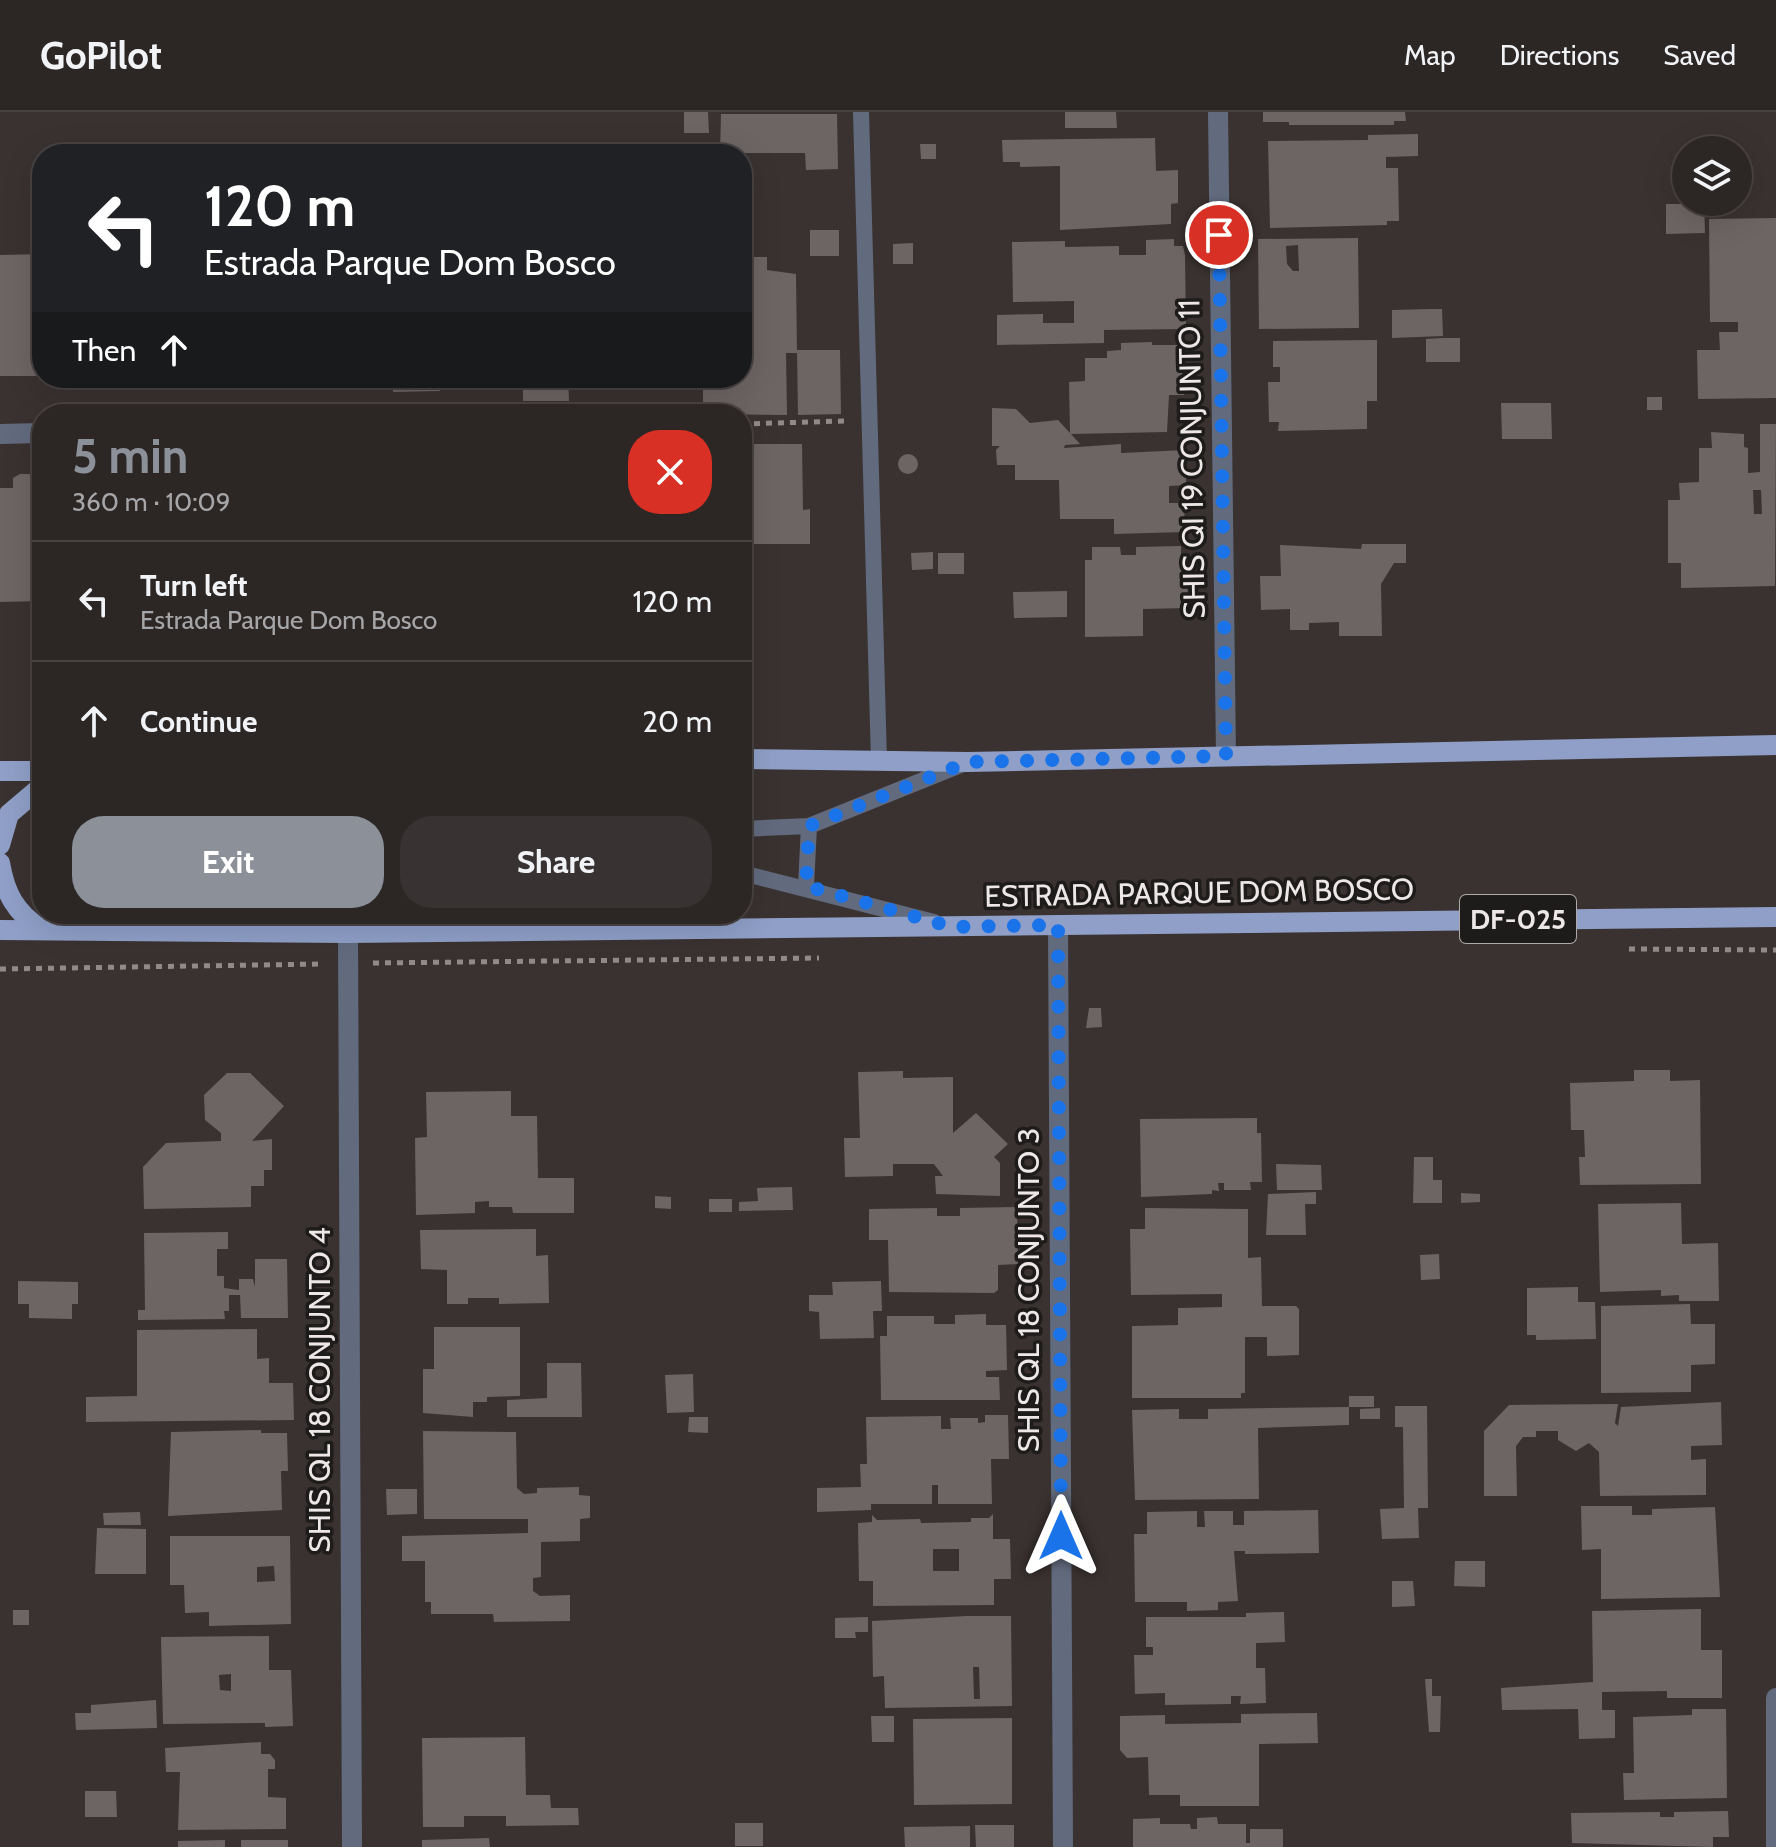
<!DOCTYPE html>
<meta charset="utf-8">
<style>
:root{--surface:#2c2625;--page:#383232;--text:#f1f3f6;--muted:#a6a5a7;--line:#484342;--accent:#8c9099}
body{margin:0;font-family:Cabin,sans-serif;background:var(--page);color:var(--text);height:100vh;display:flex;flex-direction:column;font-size:30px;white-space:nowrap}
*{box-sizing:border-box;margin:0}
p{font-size:26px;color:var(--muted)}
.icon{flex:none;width:44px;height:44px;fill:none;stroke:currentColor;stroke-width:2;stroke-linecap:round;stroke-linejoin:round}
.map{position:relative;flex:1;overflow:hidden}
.side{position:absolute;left:32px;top:292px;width:720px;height:520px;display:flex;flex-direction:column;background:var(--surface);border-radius:32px;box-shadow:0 8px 32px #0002,0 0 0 2px var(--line)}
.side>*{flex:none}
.guide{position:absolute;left:32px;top:32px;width:720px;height:244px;border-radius:32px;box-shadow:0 8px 32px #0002,0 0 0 2px var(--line);background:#202124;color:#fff;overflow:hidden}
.buttons{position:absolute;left:1672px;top:24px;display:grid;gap:16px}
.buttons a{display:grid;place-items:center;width:80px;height:80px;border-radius:50%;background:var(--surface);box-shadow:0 8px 32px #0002,0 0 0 2px var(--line);font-size:40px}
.pin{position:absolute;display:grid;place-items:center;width:68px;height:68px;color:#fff;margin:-34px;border:4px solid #fff;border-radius:50%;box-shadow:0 2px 8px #0007}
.me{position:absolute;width:88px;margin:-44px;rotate:0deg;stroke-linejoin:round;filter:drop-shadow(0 0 6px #0008)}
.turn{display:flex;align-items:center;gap:28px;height:168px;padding:0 40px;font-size:36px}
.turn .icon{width:104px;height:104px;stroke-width:2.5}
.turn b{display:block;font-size:56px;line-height:68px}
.then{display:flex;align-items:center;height:76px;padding:0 40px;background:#0003;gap:16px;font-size:30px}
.round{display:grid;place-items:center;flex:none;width:84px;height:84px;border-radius:32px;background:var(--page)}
.overview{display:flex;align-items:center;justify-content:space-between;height:136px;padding:0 40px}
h1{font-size:48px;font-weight:800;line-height:60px;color:var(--accent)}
.primary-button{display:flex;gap:16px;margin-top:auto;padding:16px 40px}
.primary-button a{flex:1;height:92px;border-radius:32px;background:var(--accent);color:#fff;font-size:32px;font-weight:800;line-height:92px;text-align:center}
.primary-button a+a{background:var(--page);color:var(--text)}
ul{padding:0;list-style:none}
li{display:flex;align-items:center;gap:24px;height:120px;padding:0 40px;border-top:2px solid var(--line)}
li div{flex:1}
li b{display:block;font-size:30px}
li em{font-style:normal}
header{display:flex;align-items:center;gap:48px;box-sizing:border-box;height:112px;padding:0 40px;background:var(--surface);border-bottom:2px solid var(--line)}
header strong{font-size:38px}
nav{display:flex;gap:44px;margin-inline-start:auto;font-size:28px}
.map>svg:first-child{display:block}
.building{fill:#6d6563;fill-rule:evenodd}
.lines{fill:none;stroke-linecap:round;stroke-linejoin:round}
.path{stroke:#918a89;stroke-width:5;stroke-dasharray:6 6;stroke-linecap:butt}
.lane{stroke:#626b7e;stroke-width:16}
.street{stroke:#626b7e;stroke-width:20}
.primary{stroke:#8f9fc7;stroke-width:20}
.route{stroke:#1a73e8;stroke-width:14;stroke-dasharray:0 25.2}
.labels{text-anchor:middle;stroke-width:7;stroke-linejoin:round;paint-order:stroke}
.shield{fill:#1e1b1b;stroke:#afaaaa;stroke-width:2}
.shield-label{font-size:28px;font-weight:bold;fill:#ede8e7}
.street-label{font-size:30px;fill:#ede8e7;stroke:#1e1b1b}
</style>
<header>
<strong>GoPilot</strong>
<nav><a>Map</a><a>Directions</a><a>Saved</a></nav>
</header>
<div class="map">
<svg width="1776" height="1735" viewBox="0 0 1776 1735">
<rect width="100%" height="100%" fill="#3a3231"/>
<path class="building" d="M684,0H708L709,21H684Z
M1065,0H1116L1117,16H1065Z
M1263,0H1405L1406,9H1394V13H1289V10H1263Z
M721,2H837L838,57L806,58L805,41H720Z
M1418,22V44L1386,45V56H1398L1399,109H1387V113L1270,116L1268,29L1368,28V23Z
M1155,26L1156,59L1178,58V91L1171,92V112L1060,118V54L1020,55V50H1003L1002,28Z
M920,32H936V47H921Z
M1666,92H1704L1705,121L1666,122Z
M1776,106V286L1698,287L1697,238H1720L1719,220H1738V210H1710L1709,107Z
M810,118H839V144H810Z
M1358,126L1359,216L1259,217L1258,127ZM1298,133L1299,159H1293L1287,152L1286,134Z
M1174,127V134H1183L1185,143L1186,217L1104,218V231L997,233V203L1043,202V211H1074V189L1013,190L1012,130L1065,129V135L1119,134V143H1146V128Z
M913,131V152H893V132Z
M42,142V258H36V264H0V143Z
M742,145H767V158L796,162L797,241H786L787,303L703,302V266H742Z
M1431,197H1442L1443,224L1392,226V198Z
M1442,226H1460V250H1426V227Z
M1377,228V289H1367V317L1278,319L1279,310H1269L1268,270H1280V255H1273V229Z
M1152,230V233H1183L1184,283H1169L1167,320L1071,322L1080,332L1065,333L1064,336L1121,332V341L1186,338V373L1169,374V391H1184L1185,420L1114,422V407H1060L1059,368H1015V353H997L996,338L1000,334H992V296L1016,297L1030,311L1058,308L1070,321L1069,270L1085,269V246H1107V239L1121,238V231Z
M797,238H840L841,302L798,303Z
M203,266H267V272L203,273Z
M393,266H399V274L418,273V266H440V279L393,280Z
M481,266H568L569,289H523V273L481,274Z
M1647,285H1662V298H1647Z
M1501,291H1551L1552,327H1502Z
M1760,312H1776L1775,474L1681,476V451H1668V388H1680L1679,371L1699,370V336H1712L1711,320L1744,322V335L1748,336V361L1760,360ZM1753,378H1761L1762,402H1754Z
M742,332H802L803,398L810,397V432H754V397H742V380H752V375H742V357H752V350H742Z
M898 352a10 10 0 1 1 20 0a10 10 0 1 1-20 0Z
M20,362H42V489L0,490V376H13V366Z
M1362,432H1406V451H1394L1381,472L1382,524H1339V510L1309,511V518H1290V497L1261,498L1260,464H1281L1280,433L1361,437Z
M1181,434V447L1187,446L1188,496L1143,497V524L1085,525V448H1092V435H1120L1121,443H1136V435Z
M933,440V457L912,458L911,441Z
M938,441H964V462H938Z
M1067,479V505L1014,506L1013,480Z
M1089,896H1101L1102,915L1086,916Z
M1634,958H1670V969L1700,968L1701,1072L1580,1073L1579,1045H1585L1584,1018H1571L1570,971L1634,969Z
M903,959V966L953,965V1021L976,1001L1008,1032L994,1045L1000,1051V1084L936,1082L935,1064H943L934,1052H893V1064L845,1065L844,1026H860L858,960Z
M227,961H250L284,994L252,1029L272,1027V1058H264V1074H251V1095L144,1097L143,1055L166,1031L221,1029V1021L205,1008L204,983Z
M511,979V1004H537L538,1066H574V1101H513L512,1095H489V1089L475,1090V1101L416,1103L415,1026L427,1025L426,980Z
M1257,1006V1021H1261L1262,1070H1250L1251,1078H1224V1071H1218L1219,1079L1212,1078V1082L1141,1085L1140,1007Z
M1414,1045H1433V1068H1442V1091H1413Z
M1276,1052L1321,1053L1322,1078H1277Z
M792,1075L793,1098L739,1099V1090L758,1089L757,1076Z
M1316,1080V1092H1305L1306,1123H1266L1268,1082Z
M1461,1081L1480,1082V1090L1461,1091Z
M655,1084L671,1085V1097L655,1096Z
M709,1087H732V1100H709Z
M1681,1091L1682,1132L1718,1131L1719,1189H1679V1183L1661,1184V1178L1600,1180L1598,1092Z
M1017,1095L1018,1152L998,1153V1178L994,1181L889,1180L888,1128H869V1097L937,1096V1104H960V1096Z
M1145,1096L1248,1097V1146L1261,1145L1262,1194H1296L1299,1197V1243L1267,1244V1225H1245V1281H1241V1286H1132V1214L1178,1213V1196L1222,1195V1182L1131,1183L1130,1117H1145Z
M536,1117V1144L548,1143L549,1191L499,1192V1186H468V1192H447V1158L421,1157L420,1118Z
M228,1120V1137H217V1164H224V1176L239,1178V1167H253L255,1175V1147H287L288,1206H241L240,1183H229V1199H224L225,1207L138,1208V1198H145L144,1121Z
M1439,1142L1440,1167L1421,1168L1420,1143Z
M18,1169L78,1170V1192H72V1207L29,1206V1192H18Z
M881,1169L882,1199H873L874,1226L820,1227L819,1200L809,1199V1183H833L832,1170Z
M1578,1175V1190H1595L1596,1227L1536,1228V1223H1527V1176Z
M1690,1192L1691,1212H1715V1252L1691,1253V1280L1601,1281V1194Z
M986,1202V1213H1006L1007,1258L986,1259V1265H999L1000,1288H881L880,1224H887V1204H934V1212H955V1203Z
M434,1215H520V1284L487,1285V1290H473V1305L423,1301V1257H434Z
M257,1217V1247L269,1246V1271H293L294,1308L86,1310V1285L137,1284V1218Z
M547,1251H581L582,1305H507V1288L547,1286Z
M693,1262L694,1300L667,1301L665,1263Z
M1349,1284H1374V1295H1349Z
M1721,1290L1722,1333L1691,1334V1348L1706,1347V1383L1600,1384L1599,1340L1589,1331L1576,1339L1558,1328V1319H1536V1325H1523L1516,1334L1517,1384H1484V1319L1509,1293L1618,1292L1615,1311L1618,1314L1621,1295Z
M1395,1294H1427L1428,1396H1418L1419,1426L1382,1427L1380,1397L1404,1396L1403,1315H1395Z
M1349,1295V1313L1258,1316L1259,1387L1135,1388L1132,1298L1179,1297V1307H1208V1297Z
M1380,1296V1307H1360V1297Z
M985,1303H1008L1009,1347H991L992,1392H938V1373H932V1392H871V1398L817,1400V1376L861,1375L860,1352H867L866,1305L941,1304V1317H951L950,1306H978V1311L985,1310Z
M689,1305H708V1321L688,1320Z
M261,1318V1321H287L288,1359H281L282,1398L168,1404L171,1320Z
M423,1319L516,1320L517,1376L524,1382L537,1381V1376L579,1375V1383L590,1384V1406L580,1407V1429L541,1430V1465L533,1466V1479L540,1484L570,1483V1509L494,1510L493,1502H431V1490H425V1449H402V1424L528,1421V1407H424Z
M386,1377H417V1402L387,1403Z
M1581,1394H1632V1403H1652V1397L1715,1395L1720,1485L1601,1487V1437L1582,1438Z
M1318,1398L1319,1441L1245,1442V1439H1234L1238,1489L1218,1490V1498L1187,1499V1490H1135L1134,1422H1147V1400L1197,1399V1415H1205L1204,1399H1233V1413H1244V1399Z
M140,1400L141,1413H104L103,1401Z
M993,1402V1427H1010L1011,1467H994V1493L873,1494V1469H859L858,1411L872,1410V1403L877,1408L920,1407L921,1411L971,1410V1406H989ZM933,1437H959V1459H933Z
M97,1416L146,1417V1462H95Z
M170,1424H290L291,1512L209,1514V1500L185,1501L184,1473H170ZM274,1454L275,1469L257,1470V1455Z
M1455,1449H1485V1475L1454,1474Z
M1392,1469H1413L1415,1494L1392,1495Z
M1701,1497V1538H1722V1586H1667V1579L1602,1580V1598H1615V1626L1579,1627L1578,1597L1502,1598L1501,1576L1593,1570L1592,1499Z
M13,1498H29V1513H13Z
M1284,1500L1285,1530L1256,1531V1556H1265L1266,1591L1240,1592L1241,1584H1231V1592L1165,1593V1581L1135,1582L1134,1543H1153V1535H1146V1505H1246V1501Z
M967,1504H1011L1012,1594L885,1596L884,1564L873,1565L872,1509ZM973,1555H979L980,1587H974Z
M868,1505V1520H855L856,1526H835V1506Z
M269,1524V1558H291L293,1614L265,1615V1611L163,1612L161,1525ZM231,1562V1579L220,1578L219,1563Z
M1425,1567H1432V1584H1441L1440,1620H1429Z
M156,1588L157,1616L76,1618L75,1601H91V1593Z
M1692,1597H1726L1727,1686L1624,1688L1623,1661H1634L1633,1605L1692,1603Z
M1317,1601L1318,1631L1259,1632V1694H1180V1683H1149L1148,1645L1127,1646L1120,1638V1604L1165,1603V1612L1241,1611V1602Z
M871,1604H894V1630H872Z
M1012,1606V1692L914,1693L913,1607Z
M525,1625L526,1683H550L551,1696H578L579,1713L506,1714V1704H464V1715H423L422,1626Z
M261,1630V1642H270L275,1648V1657H268V1685L286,1686V1717L178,1718L180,1660H166L165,1636Z
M85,1679H116L117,1705H85Z
M1728,1699L1729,1725H1713V1735L1572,1731L1571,1701L1660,1700V1705H1674V1700Z
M1217,1705L1218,1712H1246V1731H1250V1717H1283V1735H1133V1707L1160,1706V1712H1190L1191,1717H1197V1706Z
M735,1711H763V1734H735Z
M975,1713H1014V1735H976Z
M970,1714V1735H905L904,1715Z
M489,1726L490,1735H422V1728Z
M225,1728V1735H178V1729Z
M241,1728H288V1735H241Z"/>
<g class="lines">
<path class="path" d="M742,312L844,309
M1629,837L1776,838
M373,851L819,846
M0,857L323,852"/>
<path class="lane" d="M861,0L879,649
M742,717L809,714L963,652
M742,761L934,810
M806,774L809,714
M390,818L430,802"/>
<path class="street" d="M1218,0L1226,644
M0,322L42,321
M1058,813L1063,1735
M348,821L352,1735
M1776,1735V1586"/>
<path class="primary" d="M742,647L968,650L1776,633
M0,659H42
M0,733L9,702L42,674
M0,751C5,781 15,800 41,817
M0,818L348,821L1776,805"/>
</g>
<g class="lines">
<path class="route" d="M1061,1424L1058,813L952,815L806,774L809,714L968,650L1226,644L1219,123"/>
</g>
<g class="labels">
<rect class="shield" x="1460" y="783" width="116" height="48" rx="6"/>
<g class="shield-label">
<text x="1518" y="817">DF-025</text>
</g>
<g class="street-label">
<text transform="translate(1192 347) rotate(-91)" y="10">SHIS QI 19 CONJUNTO 11</text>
<text transform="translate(1199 781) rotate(-1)" y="10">ESTRADA PARQUE DOM BOSCO</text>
<text transform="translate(1029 1178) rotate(-90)" y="10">SHIS QL 18 CONJUNTO 3</text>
<text transform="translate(320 1278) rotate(-90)" y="10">SHIS QL 18 CONJUNTO 4</text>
</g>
</g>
</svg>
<div class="buttons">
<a><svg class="icon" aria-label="layers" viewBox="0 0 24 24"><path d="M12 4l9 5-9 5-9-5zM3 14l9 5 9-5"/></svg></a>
</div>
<div class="pin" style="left:1219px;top:123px;background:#d93025"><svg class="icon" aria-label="arrive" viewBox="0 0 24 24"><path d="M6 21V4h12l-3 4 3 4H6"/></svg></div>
<svg class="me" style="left:1061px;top:1424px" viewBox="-20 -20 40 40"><path d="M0-17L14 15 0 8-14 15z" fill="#1a73e8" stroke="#fff" stroke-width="4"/></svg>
<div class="guide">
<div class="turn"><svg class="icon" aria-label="left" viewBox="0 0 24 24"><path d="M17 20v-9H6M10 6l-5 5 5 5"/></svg><div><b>120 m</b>Estrada Parque Dom Bosco</div></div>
<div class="then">Then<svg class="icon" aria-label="ahead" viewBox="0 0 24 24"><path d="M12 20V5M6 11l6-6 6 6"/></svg></div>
</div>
<section class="side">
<div class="overview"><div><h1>5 min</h1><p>360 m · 10:09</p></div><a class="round" style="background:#d93025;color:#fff"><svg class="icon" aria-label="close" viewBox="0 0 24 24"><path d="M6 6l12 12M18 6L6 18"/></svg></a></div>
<ul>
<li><svg class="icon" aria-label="left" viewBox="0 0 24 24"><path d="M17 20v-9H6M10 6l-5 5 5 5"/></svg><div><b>Turn left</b><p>Estrada Parque Dom Bosco</p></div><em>120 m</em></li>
<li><svg class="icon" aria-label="ahead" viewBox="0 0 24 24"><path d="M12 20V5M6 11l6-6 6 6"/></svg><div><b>Continue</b></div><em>20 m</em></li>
</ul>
<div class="primary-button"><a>Exit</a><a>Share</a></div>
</section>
</div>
